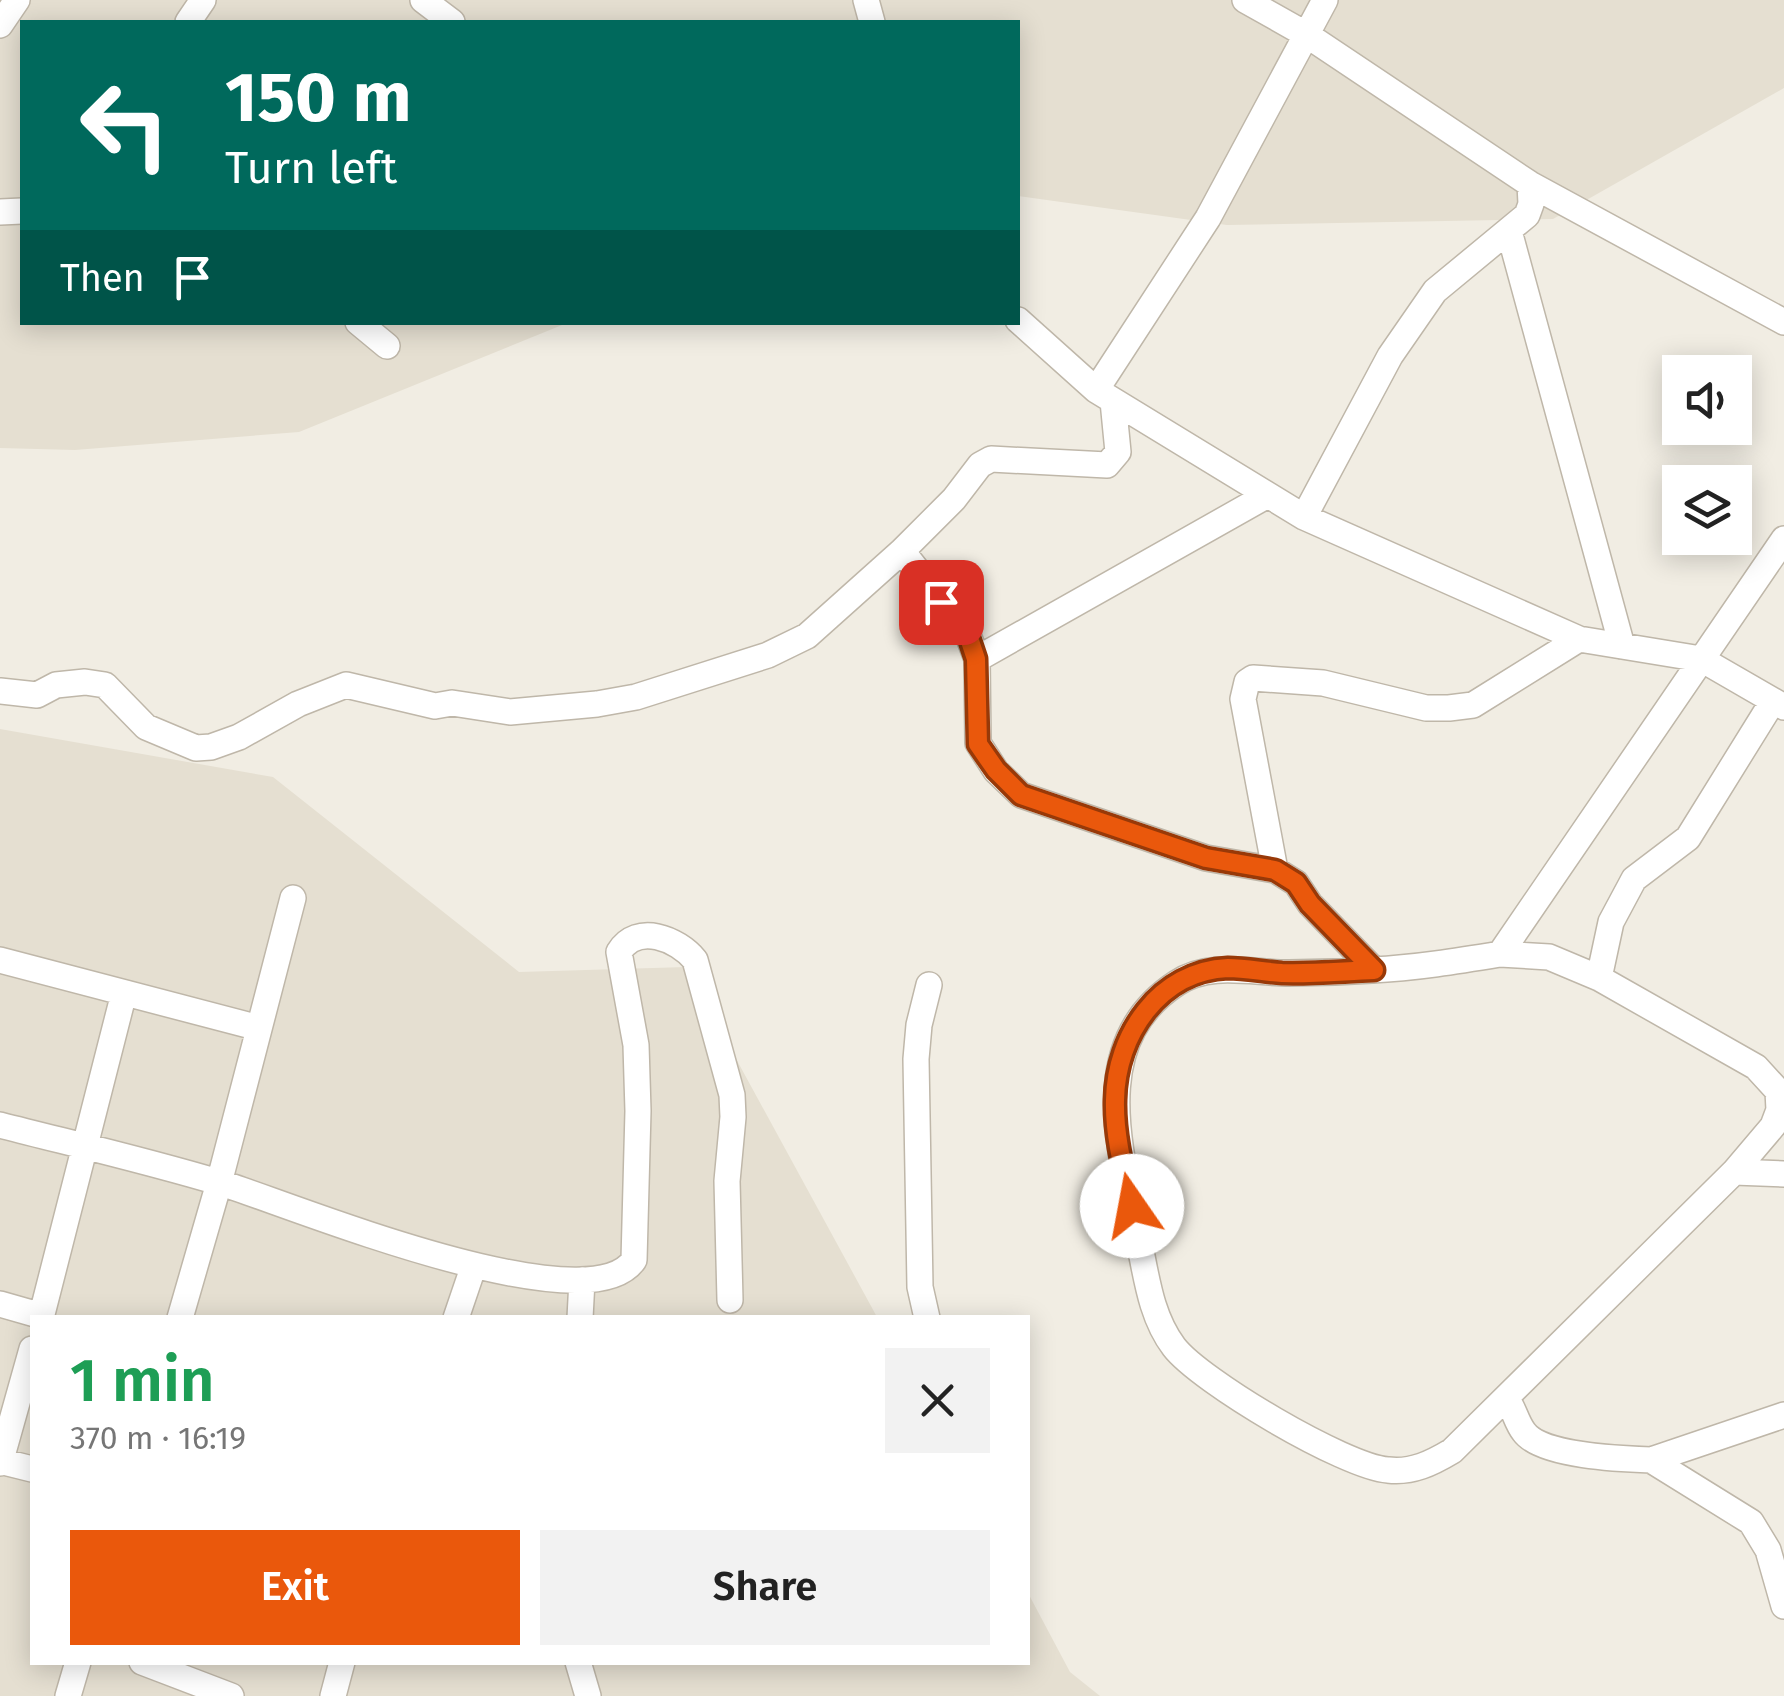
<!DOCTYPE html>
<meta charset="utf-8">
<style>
:root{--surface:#fff;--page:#f2f2f2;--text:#222;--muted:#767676;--accent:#ea580c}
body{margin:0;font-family:"Fira Sans",sans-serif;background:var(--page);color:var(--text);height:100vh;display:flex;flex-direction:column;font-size:38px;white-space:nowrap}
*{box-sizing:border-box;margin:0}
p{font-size:32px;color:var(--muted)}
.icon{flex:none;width:55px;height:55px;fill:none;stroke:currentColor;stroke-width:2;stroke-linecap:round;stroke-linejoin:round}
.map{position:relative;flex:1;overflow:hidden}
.drawer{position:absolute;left:30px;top:1315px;width:1000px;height:350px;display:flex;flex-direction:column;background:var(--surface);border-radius:0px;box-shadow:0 5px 25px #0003}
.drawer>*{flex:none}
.top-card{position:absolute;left:20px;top:20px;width:1000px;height:305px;border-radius:0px;box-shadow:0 5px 25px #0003;background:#00695c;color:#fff;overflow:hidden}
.fabs{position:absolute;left:1662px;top:355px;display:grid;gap:20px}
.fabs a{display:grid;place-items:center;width:90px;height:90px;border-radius:0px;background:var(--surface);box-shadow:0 5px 25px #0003;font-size:50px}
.pin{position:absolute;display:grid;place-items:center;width:85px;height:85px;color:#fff;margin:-42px;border-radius:20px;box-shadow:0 5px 15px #0006}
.me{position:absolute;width:110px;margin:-55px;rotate:348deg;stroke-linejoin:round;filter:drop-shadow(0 0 8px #0008)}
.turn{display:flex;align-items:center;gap:35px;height:210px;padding:0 40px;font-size:45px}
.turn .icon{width:130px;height:130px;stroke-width:2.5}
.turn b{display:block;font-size:70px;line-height:85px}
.then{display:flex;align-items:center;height:95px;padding:0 40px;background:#0003;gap:20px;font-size:38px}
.round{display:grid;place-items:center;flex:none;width:105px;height:105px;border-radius:0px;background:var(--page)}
.summary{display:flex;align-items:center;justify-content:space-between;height:170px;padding:0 40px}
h1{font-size:60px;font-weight:600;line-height:75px;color:#1e9e55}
.cta{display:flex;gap:20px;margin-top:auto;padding:20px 40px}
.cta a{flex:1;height:115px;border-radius:0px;background:var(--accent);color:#fff;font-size:40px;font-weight:600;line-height:115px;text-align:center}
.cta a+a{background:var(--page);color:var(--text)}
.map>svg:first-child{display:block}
.residential{fill:#e5dfd1}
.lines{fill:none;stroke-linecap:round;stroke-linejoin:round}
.minor-casing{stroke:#bfb7a9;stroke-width:28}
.minor{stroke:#fff;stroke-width:25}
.route-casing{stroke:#983908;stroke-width:25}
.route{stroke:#ea580c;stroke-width:18}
</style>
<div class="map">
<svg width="1784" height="1696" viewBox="0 0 1784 1696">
<rect width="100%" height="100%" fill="#f1ede3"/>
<path class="residential" d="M0,0H1784V88L1553,219L1227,225L1018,196V22H22V322L567,323L299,432L75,450L0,448Z
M0,729L273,777L519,972L686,967L877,1317L32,1318V1662H1028V1593L1070,1672L1100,1696H0Z"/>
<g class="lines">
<g class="minor-casing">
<path id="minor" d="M423,0L452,22
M866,0L872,22
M1245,0L1307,35L1530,184L1784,322
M188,22L203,0
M0,25L17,0
M0,212L22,211
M1509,231L1622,646
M1018,320L1096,390L1304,517L1579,639L1701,659L1784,707
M358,322L387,346
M1096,390L1208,218L1325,0
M1304,517L1390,356L1435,291L1527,215L1531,204L1530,184
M902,551L968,635L977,659L978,743L996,771L1021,795L1206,858L1275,870L1296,883L1310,904L1374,970
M977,659L1266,496
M0,691L37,695L56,685L85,682L105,685L146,727L196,748L211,747L239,737L298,704L346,685L435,706L452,703L510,712L597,704L636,697L768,655L807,636L902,551L954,499L980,465L991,459L1107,465L1118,452L1113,401
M1275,870L1243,699L1247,682L1253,678L1323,683L1426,708H1449L1473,705L1579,639
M1500,954L1549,957L1599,978L1756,1067L1778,1091L1779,1110L1773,1126L1734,1172L1452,1451C1432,1463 1412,1473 1388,1470C1345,1467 1200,1381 1174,1347C1149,1314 1146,1271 1137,1232C1119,1146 1088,1041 1177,983C1210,961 1252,973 1289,973C1316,973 1344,972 1372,970C1415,968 1458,961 1500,954Z
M1500,954L1784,539
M0,960L259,1028
M1599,978L1611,922L1634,879L1688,838L1773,701
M0,1125C74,1144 148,1161 221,1183C289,1204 587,1328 634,1260L638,1111L636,1045L619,952C637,922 678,939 695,960L732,1095L733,1117L727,1181L730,1300
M1734,1172L1784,1174
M0,1304L42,1316
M41,1318L124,993
M180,1318L219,1183L293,898
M456,1318L473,1268
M580,1318L582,1280
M927,1318L920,1287L916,1059L919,1025L929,985
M1506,1398C1514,1408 1516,1422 1524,1432C1541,1456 1623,1459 1651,1460L1784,1415
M1651,1460L1751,1522L1768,1550L1784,1606
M0,1461L32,1469
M0,1463L32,1349
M142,1662L231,1696
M578,1662L588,1696
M68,1696L78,1662
M333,1696L342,1662"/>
</g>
<use href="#minor" class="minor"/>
</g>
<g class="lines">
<g class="route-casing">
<path id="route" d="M941,602L968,635L976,659L978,744L996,770L1021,795L1206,858L1275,870L1296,883L1310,904L1374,970C1344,971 1313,974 1282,973C1264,972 1246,968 1228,968C1159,971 1116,1035 1115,1100C1114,1136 1124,1172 1132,1206"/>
</g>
<use href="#route" class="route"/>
</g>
</svg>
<div class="fabs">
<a><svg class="icon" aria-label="sound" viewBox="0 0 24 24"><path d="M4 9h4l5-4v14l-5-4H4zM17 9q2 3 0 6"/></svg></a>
<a><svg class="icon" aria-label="layers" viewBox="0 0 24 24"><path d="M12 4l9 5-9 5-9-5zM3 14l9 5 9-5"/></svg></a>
</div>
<div class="pin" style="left:941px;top:602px;background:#d93025"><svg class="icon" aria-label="arrive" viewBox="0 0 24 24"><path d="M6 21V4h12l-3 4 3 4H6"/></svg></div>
<svg class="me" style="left:1132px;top:1206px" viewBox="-20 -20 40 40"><circle r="19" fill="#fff"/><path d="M0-13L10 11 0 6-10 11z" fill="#ea580c"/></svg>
<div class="top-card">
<div class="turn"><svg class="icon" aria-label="left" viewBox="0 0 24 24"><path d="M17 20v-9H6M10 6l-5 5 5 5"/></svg><div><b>150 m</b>Turn left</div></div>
<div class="then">Then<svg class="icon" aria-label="arrive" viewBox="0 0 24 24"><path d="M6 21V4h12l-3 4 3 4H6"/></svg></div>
</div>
<section class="drawer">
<div class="summary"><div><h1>1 min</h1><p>370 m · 16:19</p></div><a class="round"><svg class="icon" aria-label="close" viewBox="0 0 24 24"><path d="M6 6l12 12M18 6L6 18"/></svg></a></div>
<div class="cta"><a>Exit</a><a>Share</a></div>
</section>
</div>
